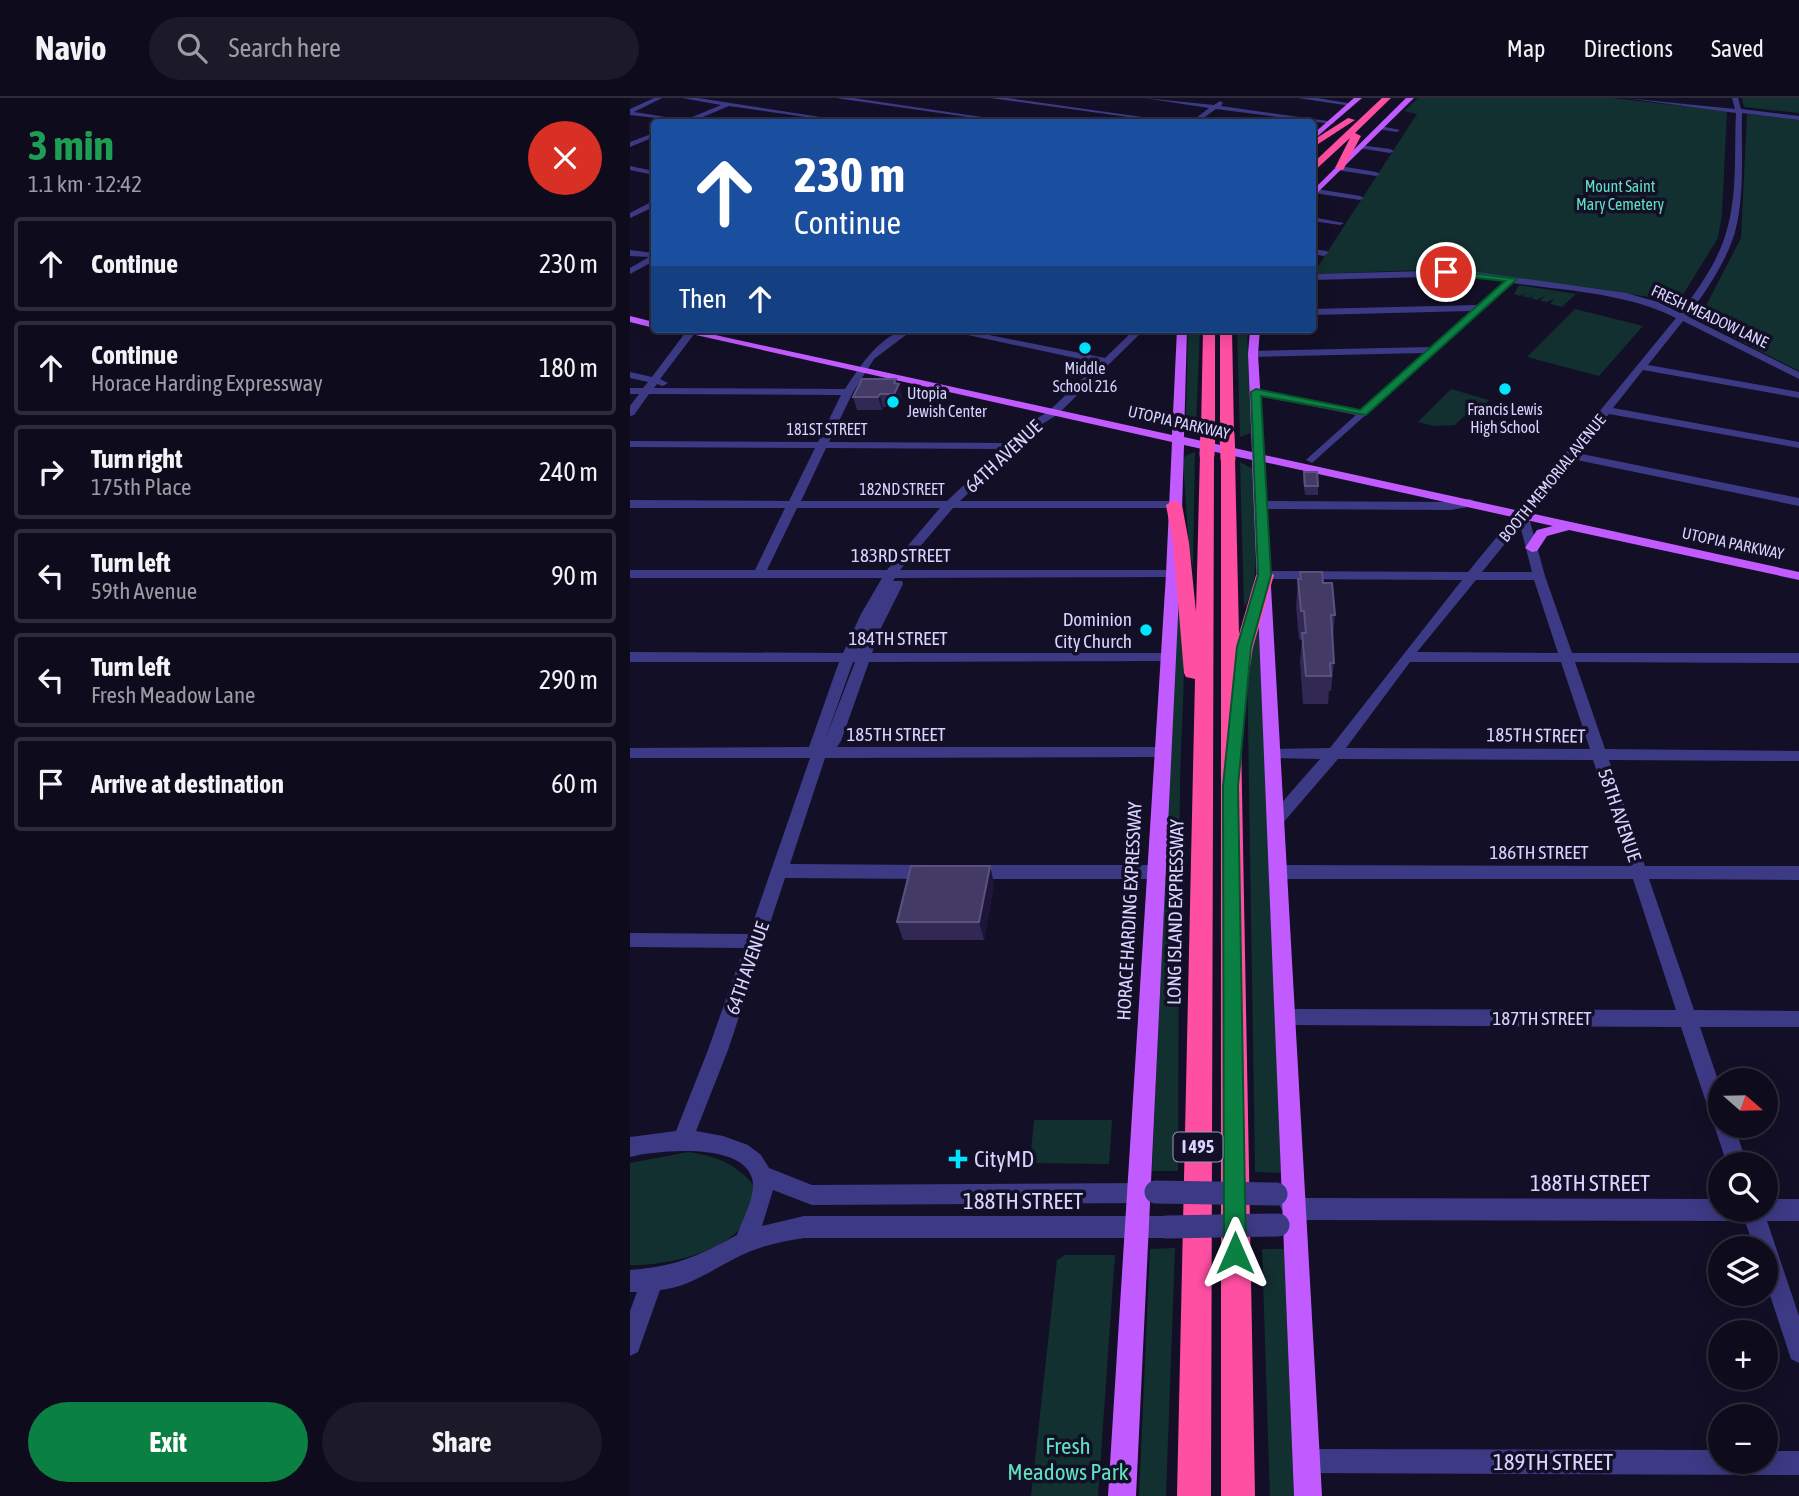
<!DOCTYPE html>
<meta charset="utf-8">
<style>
:root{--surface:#0e0b1c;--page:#1c1929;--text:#f1f3f6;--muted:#9b9ba3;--line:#2e2b3b;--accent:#0b8043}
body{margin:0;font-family:"Asap Condensed",sans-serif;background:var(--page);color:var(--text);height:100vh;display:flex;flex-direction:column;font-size:26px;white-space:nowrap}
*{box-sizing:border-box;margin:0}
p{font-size:23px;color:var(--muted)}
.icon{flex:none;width:38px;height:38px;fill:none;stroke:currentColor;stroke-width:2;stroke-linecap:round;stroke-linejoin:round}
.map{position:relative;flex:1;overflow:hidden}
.side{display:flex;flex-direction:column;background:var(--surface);width:630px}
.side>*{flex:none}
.top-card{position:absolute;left:21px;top:21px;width:665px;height:214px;border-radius:7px;box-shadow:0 4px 18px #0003,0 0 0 2px var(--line);background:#1a4fa0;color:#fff;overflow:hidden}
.needle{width:46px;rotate:110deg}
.buttons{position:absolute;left:1078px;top:970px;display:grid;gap:14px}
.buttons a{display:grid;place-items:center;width:70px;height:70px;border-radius:50%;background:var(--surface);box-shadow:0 4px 18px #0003,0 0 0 2px var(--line);font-size:35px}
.pin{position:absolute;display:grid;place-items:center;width:60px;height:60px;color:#fff;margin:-30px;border:4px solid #fff;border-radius:50%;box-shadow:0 2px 7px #0007}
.me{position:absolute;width:77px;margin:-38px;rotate:0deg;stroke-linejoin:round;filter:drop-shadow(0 0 5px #0008)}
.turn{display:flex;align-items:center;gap:24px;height:147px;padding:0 28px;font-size:32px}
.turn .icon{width:91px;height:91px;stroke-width:2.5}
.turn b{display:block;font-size:49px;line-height:60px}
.then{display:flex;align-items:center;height:66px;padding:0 28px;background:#0003;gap:14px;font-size:26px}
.round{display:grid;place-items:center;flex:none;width:74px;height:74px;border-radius:37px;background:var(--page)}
.summary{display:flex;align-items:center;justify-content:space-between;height:119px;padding:0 28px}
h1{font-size:42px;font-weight:700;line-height:52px;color:#1e9e55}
.primary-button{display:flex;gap:14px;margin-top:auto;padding:14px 28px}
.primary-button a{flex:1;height:80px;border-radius:42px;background:var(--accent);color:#fff;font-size:28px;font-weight:700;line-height:80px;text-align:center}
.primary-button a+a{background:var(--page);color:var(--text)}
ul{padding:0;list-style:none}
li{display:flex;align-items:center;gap:21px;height:94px;margin:0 14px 10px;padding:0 14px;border:4px solid var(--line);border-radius:7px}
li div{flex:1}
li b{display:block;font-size:26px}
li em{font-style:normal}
header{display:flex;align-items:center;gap:42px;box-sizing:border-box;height:98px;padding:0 35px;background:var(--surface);border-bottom:2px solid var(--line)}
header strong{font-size:33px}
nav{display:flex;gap:38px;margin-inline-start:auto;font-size:24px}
.search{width:490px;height:63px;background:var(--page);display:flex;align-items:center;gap:18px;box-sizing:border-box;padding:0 24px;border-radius:38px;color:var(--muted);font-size:26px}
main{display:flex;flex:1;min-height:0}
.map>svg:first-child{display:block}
.green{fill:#12302f}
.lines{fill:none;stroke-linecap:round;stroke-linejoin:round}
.minor{fill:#3d3a85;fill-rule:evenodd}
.major{fill:#c25bff;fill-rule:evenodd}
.highway{fill:#ff4fa3;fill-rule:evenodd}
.minor-bridge{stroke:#3d3a85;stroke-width:23}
.highway-bridge{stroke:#ff4fa3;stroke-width:15}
.wall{fill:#312854}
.shaded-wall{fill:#1d163a}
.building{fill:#433a66;stroke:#5a527e;stroke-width:2}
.route{fill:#0b8043;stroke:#07532c;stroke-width:2}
.poi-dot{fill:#00e5ff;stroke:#130f26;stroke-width:2.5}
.labels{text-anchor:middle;stroke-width:7;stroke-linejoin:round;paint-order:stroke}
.far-park-label{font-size:16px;fill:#5fe0c0;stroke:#130f26}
.far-street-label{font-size:16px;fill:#d9d4ff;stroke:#130f26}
.far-poi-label{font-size:16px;fill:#d9d4ff;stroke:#130f26}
.shield{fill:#130f26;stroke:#9e99be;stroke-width:2}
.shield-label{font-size:18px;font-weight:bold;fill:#d9d4ff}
.street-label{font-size:19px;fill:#d9d4ff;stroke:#130f26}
.poi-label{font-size:19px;fill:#d9d4ff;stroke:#130f26;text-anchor:end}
.near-poi-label{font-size:23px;fill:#d9d4ff;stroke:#130f26;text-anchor:start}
.near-street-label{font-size:23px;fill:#d9d4ff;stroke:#130f26}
.near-park-label{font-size:23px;fill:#5fe0c0;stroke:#130f26}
</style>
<header>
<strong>Navio</strong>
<div class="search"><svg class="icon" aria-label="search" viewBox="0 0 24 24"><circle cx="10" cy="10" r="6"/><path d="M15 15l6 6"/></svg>Search here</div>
<nav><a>Map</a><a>Directions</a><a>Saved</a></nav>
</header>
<main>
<section class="side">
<div class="summary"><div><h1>3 min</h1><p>1.1 km · 12:42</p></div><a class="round" style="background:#d93025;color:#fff"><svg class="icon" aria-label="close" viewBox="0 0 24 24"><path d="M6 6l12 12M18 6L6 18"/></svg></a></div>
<ul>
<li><svg class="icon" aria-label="ahead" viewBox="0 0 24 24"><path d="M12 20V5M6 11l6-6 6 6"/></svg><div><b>Continue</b></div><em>230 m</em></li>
<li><svg class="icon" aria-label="ahead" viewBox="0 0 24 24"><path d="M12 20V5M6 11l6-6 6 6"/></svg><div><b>Continue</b><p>Horace Harding Expressway</p></div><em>180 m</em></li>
<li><svg class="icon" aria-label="right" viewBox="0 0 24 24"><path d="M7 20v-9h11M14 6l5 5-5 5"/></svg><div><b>Turn right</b><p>175th Place</p></div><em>240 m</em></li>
<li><svg class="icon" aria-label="left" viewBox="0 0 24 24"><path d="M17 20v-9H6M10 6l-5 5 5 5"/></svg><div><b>Turn left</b><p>59th Avenue</p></div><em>90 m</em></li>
<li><svg class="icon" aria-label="left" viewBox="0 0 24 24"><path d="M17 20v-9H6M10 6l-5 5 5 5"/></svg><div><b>Turn left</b><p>Fresh Meadow Lane</p></div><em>290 m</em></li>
<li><svg class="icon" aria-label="arrive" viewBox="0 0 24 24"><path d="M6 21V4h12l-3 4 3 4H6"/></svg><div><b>Arrive at destination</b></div><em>60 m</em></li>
</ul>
<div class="primary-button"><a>Exit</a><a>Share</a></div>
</section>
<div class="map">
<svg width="1169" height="1398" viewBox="0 0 1169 1398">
<rect width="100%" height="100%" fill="#130f26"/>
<path class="green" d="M788,0H982L1097,13L1092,116L1088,140L1049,203L822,171L683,176L787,16L774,13Z
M1112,0H1169V15L1114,9Z
M1117,16L1169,22V273L1091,233L1070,219L1111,140Z
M889,187L946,196L932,209L920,206L924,201L917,204L910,203L914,198L907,202L901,200L905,196L899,200L892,198L896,194L890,198L884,196Z
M945,211L1013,228L969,278L897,259Z
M558,231H570L566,329L556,325Z
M607,231H617L621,335L610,339Z
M821,291L859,302L850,311L843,310L825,327L804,328L788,324Z
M565,354L563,469L559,452L553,364L555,358Z
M610,364L623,371C623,404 634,484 614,509Z
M548,491C560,558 550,626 550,693C548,820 549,946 548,1073H522Z
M629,517L651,1075L625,1074L617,562Z
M404,1022H482L479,1066L400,1065Z
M58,1054C87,1058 107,1066 125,1089C122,1100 121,1117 114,1126C93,1155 34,1168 0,1167V1065Z
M545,1150L536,1398H509L520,1151Z
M632,1151H654L664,1398H640Z
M435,1157H485L468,1398H401L427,1162Z"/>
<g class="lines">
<path class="minor" d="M24,0H32L4,14L55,22L91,7L52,0H68L223,24H210L99,8L61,24L0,17V11Z
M206,0H223L386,24H372Z
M360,0H378L548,24H534Z
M514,0L584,7L590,3L593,5L591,8L705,24L702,26L586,11L568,24H561L579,10Z
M668,0H687L724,6L721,8Z
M995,0L1105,11L1102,0H1108L1111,11L1169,18V22L1112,15C1111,54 1115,97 1105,134C1097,162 1075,196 1057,218L1169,274V281L1053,223L1018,267L1169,294V300L1013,272L983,310L1169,344V350L979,316L947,355L1169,400V408L942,361L898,416L915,478L942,555H1169V565L945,564L975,651L1169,653V663L979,662L1015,768H1169V782L1019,781L1064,912L1169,913V929H1070L1090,988V1027H1104L1117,1066H1097L1084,1027L1085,1024L1080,1016L1051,929L655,927L648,925L646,919L648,913L655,911L1046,912L1003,781H648L642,779L640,774L642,769L648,767L998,768L963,662L708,661L652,726H640L638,722L640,718L690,661L643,660L635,655L638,651L700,650L832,482L635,481L629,477L635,473L838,474L1046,220C996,195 938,193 883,185L682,365L676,362L678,360L726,317L626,297L622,296V292L731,312L794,255L623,259L618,256L623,253L801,249L841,213L682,217V211L848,207L874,183L833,178L682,182V176L833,172L996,195L1028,204L1050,215C1068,192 1088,163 1096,135C1108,97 1104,53 1106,15ZM890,427L902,474H852ZM846,482H904L928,555L787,554ZM780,564H931L960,651L716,650Z
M750,28L770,32L767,34L748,31Z
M24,35V39L0,49V44Z
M730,47L760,51L764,53L760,55L728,50Z
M0,68L24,73V77L0,72Z
M710,68L746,74L750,76L746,78L707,72Z
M687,91L730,98L734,100L730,102L684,95Z
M21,104H24V109L0,120V115Z
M682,119L714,125L710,127L682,123Z
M682,151L697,153L698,155L694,158L682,156Z
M0,152L24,155V163L0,176V170L19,159L0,158Z
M58,231H68L30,281L38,285L33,288L27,286L24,290L215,291C230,268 253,231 284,231L244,261L223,294L199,344L379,345L401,324L419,313L469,265L310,231H329L475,260L505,231H515L427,317L409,328L391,345L395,348L393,350L385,351L330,403H544L550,407L548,410H323L270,472H543L548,473V479L265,480L263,483H272L273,486L251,530L242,555H536L543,560L541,563L239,564L211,643L207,649H533L541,654L533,659L195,660L160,766L299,767L305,769L307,774L305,779L299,781L155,780L98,952L66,1033L93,1038L118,1047L131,1057L139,1070L182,1087L517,1085L524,1088L528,1095L524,1102L517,1105L182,1107L143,1092L132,1128L174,1118H537L545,1121L548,1129L545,1137L537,1140H174C156,1143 138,1146 121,1153C91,1165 63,1189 30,1192L8,1254L0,1258V1213L7,1194H0V1172C47,1168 66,1159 107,1137C113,1121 124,1101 123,1085C119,1043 27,1052 0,1059V1039L46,1033L78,952L114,850L0,849V835L119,836L180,660H0V650L179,649L209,564H0V554L213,555L231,516L252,480H0V472H125L155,410H0V402L159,403L185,350L0,349V343L188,344L211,297L19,296L4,317L0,318V308L9,296H0V290H13L18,284L0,280V274L22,279ZM196,350L372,351L317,403H171ZM167,410H310L257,472H137ZM223,564H225L195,642Z
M839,401L843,402V408L821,412L631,411L625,407L631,403L821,404Z
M342,767H525L531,769L533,774L531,779L525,781H342L336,779L334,774L336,769Z
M659,1094L670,1100L1090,1101V1111H1136V1101H1169V1123H1137L1169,1218V1265L1161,1261L1136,1185V1150H1124L1115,1123L666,1122L652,1112L648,1105L652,1098Z
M677,1351L1090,1352V1363H1136V1353H1169V1377L677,1375L668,1372L665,1363L668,1354Z"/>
<path class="major" d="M724,0H732L682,43V37Z
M776,0H784L682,100V93Z
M0,218L24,224V230L0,224Z
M39,231H58L542,337L547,231H557L554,339L622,354L618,256L620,231H630L628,256L634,357L1169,474V482L939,432L917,438L907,453L902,454L895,450L907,432L923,428L634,364L692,1398H664L622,362L554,347L550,476L506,1398H478L536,476L542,344Z"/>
<path class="highway" d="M752,0H761L725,35L731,38L713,72L705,70L720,40L682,75V66Z
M718,20L725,22L682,50V43Z
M573,231H585V332L578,336L571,332Z
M590,231H602L604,336L597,340L590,336Z
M577,353L584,357L581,1398H547L565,581L556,579L554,575L543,445L536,407L544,402L552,407L559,445L566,514L570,357Z
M598,357L605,361L609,536L626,477L635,472L644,477L623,549L618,582L610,584L625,1398H591V361Z"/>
<path class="minor-bridge" d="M526,1094L646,1096
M537,1129L648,1127"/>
<path class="highway-bridge" d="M597,336L598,361
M577,357L578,332"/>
</g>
<path class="wall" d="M267,286L272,299L267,309H253L252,312H227L223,299Z
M674,374L688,388V397H675L673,383Z
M670,474L693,485L705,517L703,540L704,565L701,593H699L698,606H673L670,563L672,542L669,541L666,509L668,481H669Z
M360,768L364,786L354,842H273L267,824Z"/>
<path class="shaded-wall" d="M266,281L267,289L269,286L272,299L267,309L264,296V285Z
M250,296L253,309L252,312L248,299Z
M360,768L364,786L354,842L349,824Z"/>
<path class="building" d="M232,281H266L264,285L269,286L264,296H250L248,299H223Z
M674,374H687L688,388H675Z
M670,474H692L693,485H702L705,517H701L704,565H700L701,578H676L672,535H676L674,513H671L668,481H671Z
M281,768H360L349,824H267Z"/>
<path class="route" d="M816,172L887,181L736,317L631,298L641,477L621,549L608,688L616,1155L613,1163L605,1166L598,1163L594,1155L593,688L607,549L628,477L621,294L626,291L730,312L875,183L813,176V173Z"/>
<g class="poi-dot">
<circle cx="455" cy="250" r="7"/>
<circle cx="875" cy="291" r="7"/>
<circle cx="263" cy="304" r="7"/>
<circle cx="516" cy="532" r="7"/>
<path d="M324.5 1050.5h7v7h7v7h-7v7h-7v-7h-7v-7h7z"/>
</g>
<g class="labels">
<g class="far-park-label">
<text x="990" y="94">Mount Saint<tspan x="990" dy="18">Mary Cemetery</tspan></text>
</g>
<g class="far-street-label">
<text transform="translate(1080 218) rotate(25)" y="6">FRESH MEADOW LANE</text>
<text transform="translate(549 324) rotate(13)" y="6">UTOPIA PARKWAY</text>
<text x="197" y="337">181ST STREET</text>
<text transform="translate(922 380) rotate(-51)" y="6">BOOTH MEMORIAL AVENUE</text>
<text x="272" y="397">182ND STREET</text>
<text transform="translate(1103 445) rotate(12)" y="6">UTOPIA PARKWAY</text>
</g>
<g class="far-poi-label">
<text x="455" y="276">Middle<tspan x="455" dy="18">School 216</tspan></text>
<text x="277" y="301" text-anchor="start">Utopia<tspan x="277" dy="18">Jewish Center</tspan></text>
<text x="875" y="317">Francis Lewis<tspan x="875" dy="18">High School</tspan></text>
</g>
<rect class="shield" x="543.5" y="1034.5" width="49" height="29" rx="5"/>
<g class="shield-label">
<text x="568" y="1055">I 495</text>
</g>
<g class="street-label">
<text transform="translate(373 358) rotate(-43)" y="7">64TH AVENUE</text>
<text x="271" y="464">183RD STREET</text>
<text x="268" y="547">184TH STREET</text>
<text x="266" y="643">185TH STREET</text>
<text transform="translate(906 637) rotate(1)" y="7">185TH STREET</text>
<text transform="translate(990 717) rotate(71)" y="7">58TH AVENUE</text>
<text x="909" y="761">186TH STREET</text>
<text transform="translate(499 813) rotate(-87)" y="7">HORACE HARDING EXPRESSWAY</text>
<text transform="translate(545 814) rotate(-89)" y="7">LONG ISLAND EXPRESSWAY</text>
<text transform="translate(117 870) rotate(-71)" y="7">64TH AVENUE</text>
<text x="912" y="927">187TH STREET</text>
</g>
<g class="poi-label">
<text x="502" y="528">Dominion<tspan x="502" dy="22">City Church</tspan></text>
</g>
<g class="near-poi-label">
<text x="344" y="1069">CityMD</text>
</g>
<g class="near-street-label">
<text x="960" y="1093">188TH STREET</text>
<text x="393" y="1111">188TH STREET</text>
<text x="923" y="1372">189TH STREET</text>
</g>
<g class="near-park-label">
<text x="438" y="1356">Fresh<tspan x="438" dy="26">Meadows Park</tspan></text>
</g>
</g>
</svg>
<div class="buttons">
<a><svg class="needle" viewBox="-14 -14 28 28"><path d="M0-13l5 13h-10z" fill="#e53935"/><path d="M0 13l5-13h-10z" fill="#9b9ba3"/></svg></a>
<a><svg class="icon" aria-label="search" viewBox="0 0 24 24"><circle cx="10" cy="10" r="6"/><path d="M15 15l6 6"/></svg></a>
<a><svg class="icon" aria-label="layers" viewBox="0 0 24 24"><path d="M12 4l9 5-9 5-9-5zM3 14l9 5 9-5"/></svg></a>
<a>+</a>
<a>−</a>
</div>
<div class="pin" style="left:816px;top:174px;background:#d93025"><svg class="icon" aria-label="arrive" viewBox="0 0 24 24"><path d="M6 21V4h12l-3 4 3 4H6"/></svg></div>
<svg class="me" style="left:605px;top:1155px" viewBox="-20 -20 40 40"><path d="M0-17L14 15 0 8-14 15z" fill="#0b8043" stroke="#fff" stroke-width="4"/></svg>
<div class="top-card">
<div class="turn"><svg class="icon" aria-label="ahead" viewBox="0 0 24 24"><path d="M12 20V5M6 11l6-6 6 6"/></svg><div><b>230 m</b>Continue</div></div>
<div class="then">Then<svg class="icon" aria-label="ahead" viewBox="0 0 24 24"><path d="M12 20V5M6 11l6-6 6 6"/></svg></div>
</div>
</div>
</main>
